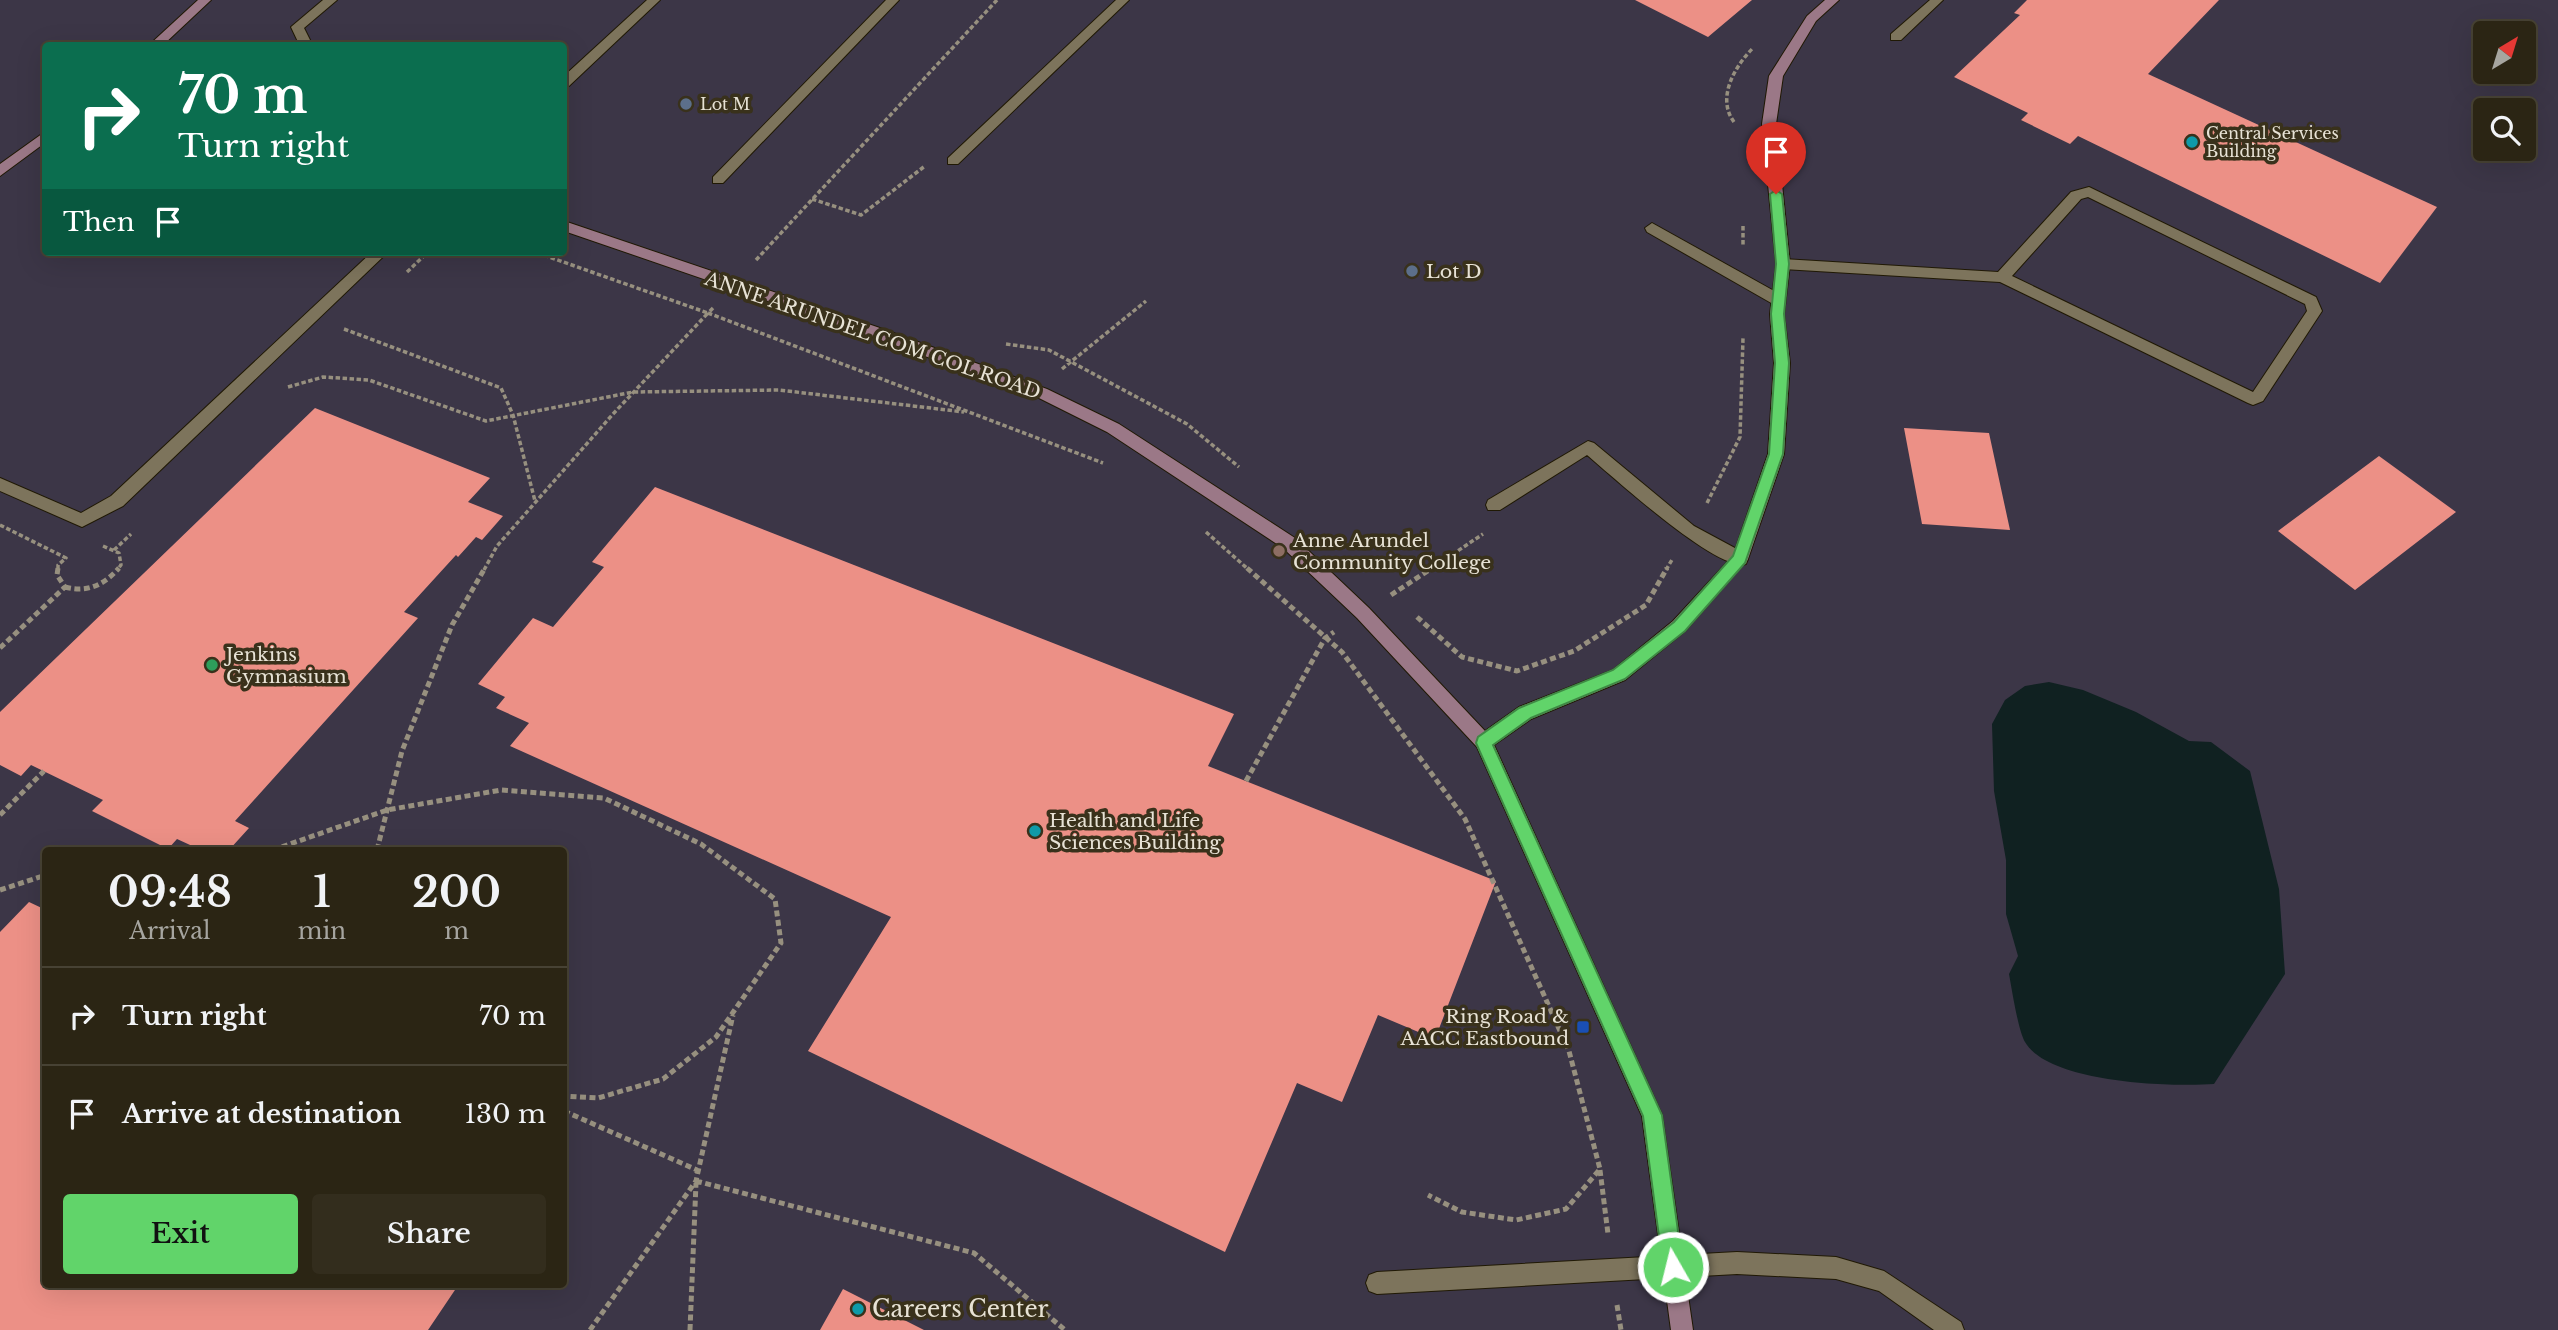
<!DOCTYPE html>
<style>
:root{--surface:#2b2514;--page:#332d1d;--text:#f1f3f6;--muted:#a6a5a0;--line:#474234;--accent:#61d46a}
body{margin:0;font-family:"Libre Baskerville",serif;background:var(--page);color:var(--text);height:100vh;display:flex;flex-direction:column;font-size:26px;white-space:nowrap}
*{box-sizing:border-box;margin:0}
p{font-size:23px;color:var(--muted)}
.icon{flex:none;width:38px;height:38px;fill:none;stroke:currentColor;stroke-width:2;stroke-linecap:round;stroke-linejoin:round}
.map{position:relative;flex:1;overflow:hidden}
.drawer{position:absolute;left:42px;top:847px;width:525px;height:441px;display:flex;flex-direction:column;background:var(--surface);border-radius:7px;box-shadow:0 7px 28px #0002,0 0 0 2px var(--line)}
.drawer>*{flex:none}
.top-card{position:absolute;left:42px;top:42px;width:525px;height:214px;border-radius:7px;box-shadow:0 7px 28px #0002,0 0 0 2px var(--line);background:#0b6e4f;color:#fff;overflow:hidden}
.needle{width:46px;rotate:38deg}
.fabs{position:absolute;left:2473px;top:21px;display:grid;gap:14px}
.fabs a{display:grid;place-items:center;width:63px;height:63px;border-radius:7px;background:var(--surface);box-shadow:0 7px 28px #0002,0 0 0 2px var(--line);font-size:35px}
.pin{position:absolute;display:grid;place-items:center;width:60px;height:60px;color:#fff;margin:-72px -30px;border-radius:50% 50% 50% 0;rotate:-45deg;box-shadow:0 0 7px #0007}
.pin .icon{rotate:45deg}
.me{position:absolute;width:77px;margin:-38px;rotate:352deg;stroke-linejoin:round;filter:drop-shadow(0 0 5px #0008)}
.turn{display:flex;align-items:center;gap:24px;height:147px;padding:0 21px;font-size:32px}
.turn .icon{width:91px;height:91px;stroke-width:2.5}
.turn b{display:block;font-size:49px;line-height:60px}
.then{display:flex;align-items:center;height:66px;padding:0 21px;background:#0003;gap:14px;font-size:26px}
.eta{display:flex;justify-content:space-evenly;align-items:center;height:119px;text-align:center}
.eta b{font-size:42px;font-weight:600;line-height:49px}
.action{display:flex;gap:14px;margin-top:auto;padding:14px 21px}
.action a{flex:1;height:80px;border-radius:7px;background:var(--accent);color:#111;font-size:28px;font-weight:600;line-height:80px;text-align:center}
.action a+a{background:var(--page);color:var(--text)}
ul{padding:0;list-style:none}
li{display:flex;align-items:center;gap:21px;height:98px;padding:0 21px;border-top:2px solid var(--line)}
li div{flex:1}
li b{display:block;font-size:26px}
li em{font-style:normal}
.map>svg:first-child{display:block}
.education{fill:#3c3647;fill-rule:evenodd}
.water{fill:#102121}
.building{fill:#ec9086}
.lines{fill:none;stroke-linecap:round;stroke-linejoin:round}
.lane-casing{stroke:#201904;stroke-width:2}
.secondary-casing{stroke:#201904;stroke-width:2}
.path-far1{stroke:#97907f;stroke-width:3.5;stroke-dasharray:4.5 2.5;stroke-linecap:butt}
.path{stroke:#97907f;stroke-width:5;stroke-dasharray:6 3.5;stroke-linecap:butt}
.lane{fill:#7d745c;fill-rule:evenodd}
.secondary{fill:#9b7887;fill-rule:evenodd}
.route{fill:#61d46a;stroke:#3f8a45;stroke-width:2}
.service-dot{fill:#5c6f8a;stroke:#39311b;stroke-width:2.5}
.culture-dot{fill:#0f9aa8;stroke:#39311b;stroke-width:2.5}
.education-dot{fill:#8d6e63;stroke:#39311b;stroke-width:2.5}
.leisure-dot{fill:#2e9e5b;stroke:#39311b;stroke-width:2.5}
.transit-dot{fill:#1a4fb4;stroke:#39311b;stroke-width:2.5}
.labels{text-anchor:middle;stroke-width:7;stroke-linejoin:round;paint-order:stroke}
.far-poi-label{font-size:16px;fill:#e7e2d5;stroke:#39311b;text-anchor:start}
.poi-label{font-size:19px;fill:#e7e2d5;stroke:#39311b;text-anchor:start}
.street-label{font-size:19px;fill:#e7e2d5;stroke:#39311b}
.near-poi-label{font-size:23px;fill:#e7e2d5;stroke:#39311b;text-anchor:start}
</style>
<div class="map">
<svg width="2558" height="1330" viewBox="0 0 2558 1330">
<rect width="100%" height="100%" fill="#39311b"/>
<path class="education" d="M0,0H2558V1330H0ZM2485,33H2524V72H2485ZM46,46H564V252H46ZM2485,110H2524V149H2485ZM46,850H564V1284H46Z"/>
<path class="water" d="M2049,682L2083,690L2136,712L2189,741L2211,742L2250,771L2279,889L2285,974L2214,1084C2171,1087 2049,1083 2025,1042C2018,1030 2012,990 2009,974L2018,956L2006,914V860L1994,791L1992,724L2005,700L2025,686Z"/>
<path class="building" d="M1635,0H1752L1708,37Z
M2027,0H2219L2148,74L2437,207L2380,283L2078,136L2070,144L2021,120L2028,113L1954,77L2020,15L2014,13Z
M315,408L490,478L468,502L503,516L482,540L476,537L458,557L456,555L404,612L418,618L235,821L249,828L229,850H201L177,839L168,849L92,811L103,800L31,765L21,776L0,765V712Z
M1904,428L1989,433L2010,530L1922,524Z
M2379,456L2456,512L2355,590L2278,531Z
M655,487L1234,714L1208,766L1496,881L1435,1039L1378,1015L1342,1102L1297,1083L1225,1252L808,1051L891,917L510,746L529,723L496,708L505,697L478,684L533,618L553,627L604,567L592,562Z
M29,902L46,910V1284H459L428,1330H0V932Z
M843,1289L924,1330H820Z"/>
<g class="lines">
<g class="lane-casing">
<path id="lane" d="M323,0H337L304,28L313,46H300L291,27Z
M647,0H660L569,86L564,87V76Z
M886,0H899L723,183H713V177Z
M1116,0H1129L958,164H948V158Z
M1930,0H1943L1901,40H1891V34Z
M2089,187L2316,297L2322,311L2263,401L2253,405L2248,403L2000,282L1783,269L1776,264L1783,259L1998,272L2071,192ZM2088,197L2305,304L2307,311L2253,392L2012,276L2081,199Z
M1652,223L1783,296L1785,300L1783,304H1773L1647,232L1645,228Z
M372,252H388L123,506L82,527L0,491V478L81,513L111,496Z
M1588,441L1594,443L1694,526L1746,554L1748,559L1746,564C1718,573 1612,476 1587,455L1500,510H1488L1486,505L1488,500Z
M1737,1252L1836,1257L1884,1271L1961,1322L1964,1330H1934L1879,1291L1836,1279L1737,1274L1377,1294L1369,1291L1366,1283L1369,1275L1377,1272Z"/>
</g>
<g class="secondary-casing">
<path id="secondary" d="M198,0H211L162,46H148Z
M1825,0H1839L1816,21L1783,76L1776,124L1790,264L1784,314L1790,363L1784,454L1748,559L1685,631L1625,680L1531,719L1494,745L1662,1115L1693,1330H1671L1642,1116L1477,747L1357,618L1283,548L1107,432L1037,397L867,335L564,231V221L877,327L1047,389L1119,424L1295,538L1369,608L1485,731L1519,707L1613,670L1673,621L1733,556L1768,454L1774,363L1770,314L1776,264L1762,124L1769,76L1807,16Z
M46,131V142L0,176V164Z"/>
</g>
<path class="path-far1" d="M1734,122C1716,98 1735,66 1753,48
M812,199L861,215L925,166
M1743,226V245
M756,260L997,0
M407,272L428,252
M713,308L708,313L1103,463
M344,329L501,388L513,415L535,501
M1006,344L1049,350L1187,424L1239,467
M1062,369L1146,301
M288,387L323,377L369,380L486,421L633,392L779,390L964,412
M1707,503L1740,437L1743,338
M0,525L66,558L58,565V570
M1206,532L1249,570
M103,546L119,553L121,565L117,570
M114,550L131,534
M484,570L497,546L613,414L708,313L535,252
M1429,570L1483,534
M1666,570L1673,558"/>
<path class="path" d="M1247,568L1342,652L1465,819L1569,1051L1600,1169L1566,1209L1516,1220L1462,1212L1428,1195
M65,587C87,593 104,585 119,568
M1391,595L1432,568
M1417,617L1462,657L1517,671L1574,651L1646,605L1667,568
M0,648L65,587L57,575L58,568
M1246,781L1325,638L1334,632
M0,815L44,771
M273,850L387,810L501,790L604,798L701,844L775,899L781,943L716,1037L663,1079L598,1098L564,1096
M377,850L402,751L452,625L485,568
M0,890L46,875
M564,1111L697,1170V1174
M1600,1170L1608,1234
M696,1181L974,1253L1065,1330
M1617,1305L1621,1330
M590,1330L696,1181L733,1015
M690,1330L696,1183"/>
<use href="#lane" class="lane"/>
<use href="#secondary" class="secondary"/>
</g>
<path class="route" d="M1776,190L1782,194L1789,264L1784,314L1789,363L1783,454L1745,563L1685,631L1625,679L1531,718L1493,745L1662,1115L1683,1267L1680,1274L1673,1277L1666,1274L1663,1267L1643,1116L1476,743L1478,737L1519,708L1613,670L1674,622L1733,556L1769,454L1775,363L1771,314L1776,264L1770,194Z"/>
<g class="service-dot">
<circle cx="686" cy="104" r="7"/>
<circle cx="1412" cy="271" r="7"/>
</g>
<g class="culture-dot">
<circle cx="2192" cy="142" r="7"/>
<circle cx="1035" cy="831" r="7"/>
<circle cx="858" cy="1309" r="7"/>
</g>
<circle class="education-dot" cx="1279" cy="551" r="7"/>
<circle class="leisure-dot" cx="212" cy="665" r="7"/>
<rect class="transit-dot" x="1576" y="1020" width="14" height="14" rx="3.5"/>
<g class="labels">
<g class="far-poi-label">
<text x="700" y="110">Lot M</text>
<text x="2206" y="139">Central Services<tspan x="2206" dy="18">Building</tspan></text>
</g>
<g class="poi-label">
<text x="1426" y="278">Lot D</text>
<text x="1293" y="547">Anne Arundel<tspan x="1293" dy="22">Community College</tspan></text>
<text x="226" y="661">Jenkins<tspan x="226" dy="22">Gymnasium</tspan></text>
<text x="1049" y="827">Health and Life<tspan x="1049" dy="22">Sciences Building</tspan></text>
<text x="1569" y="1023" text-anchor="end">Ring Road &amp;<tspan x="1569" dy="22">AACC Eastbound</tspan></text>
</g>
<g class="street-label">
<text transform="translate(873 335) rotate(19)" y="7">ANNE ARUNDEL COM COL ROAD</text>
</g>
<g class="near-poi-label">
<text x="872" y="1317">Careers Center</text>
</g>
</g>
</svg>
<div class="fabs">
<a><svg class="needle" viewBox="-14 -14 28 28"><path d="M0-13l5 13h-10z" fill="#e53935"/><path d="M0 13l5-13h-10z" fill="#a6a5a0"/></svg></a>
<a><svg class="icon" aria-label="search" viewBox="0 0 24 24"><circle cx="10" cy="10" r="6"/><path d="M15 15l6 6"/></svg></a>
</div>
<div class="pin" style="left:1776px;top:194px;background:#d93025"><svg class="icon" aria-label="arrive" viewBox="0 0 24 24"><path d="M6 21V4h12l-3 4 3 4H6"/></svg></div>
<svg class="me" style="left:1673px;top:1267px" viewBox="-20 -20 40 40"><circle r="17" fill="#61d46a" stroke="#fff" stroke-width="3"/><path d="M0-11L8 9 0 5-8 9z" fill="#fff"/></svg>
<div class="top-card">
<div class="turn"><svg class="icon" aria-label="right" viewBox="0 0 24 24"><path d="M7 20v-9h11M14 6l5 5-5 5"/></svg><div><b>70 m</b>Turn right</div></div>
<div class="then">Then<svg class="icon" aria-label="arrive" viewBox="0 0 24 24"><path d="M6 21V4h12l-3 4 3 4H6"/></svg></div>
</div>
<section class="drawer">
<div class="eta">
<div><b>09:48</b><p>Arrival</p></div>
<div><b>1</b><p>min</p></div>
<div><b>200</b><p>m</p></div>
</div>
<ul>
<li><svg class="icon" aria-label="right" viewBox="0 0 24 24"><path d="M7 20v-9h11M14 6l5 5-5 5"/></svg><div><b>Turn right</b></div><em>70 m</em></li>
<li><svg class="icon" aria-label="arrive" viewBox="0 0 24 24"><path d="M6 21V4h12l-3 4 3 4H6"/></svg><div><b>Arrive at destination</b></div><em>130 m</em></li>
</ul>
<div class="action"><a>Exit</a><a>Share</a></div>
</section>
</div>
